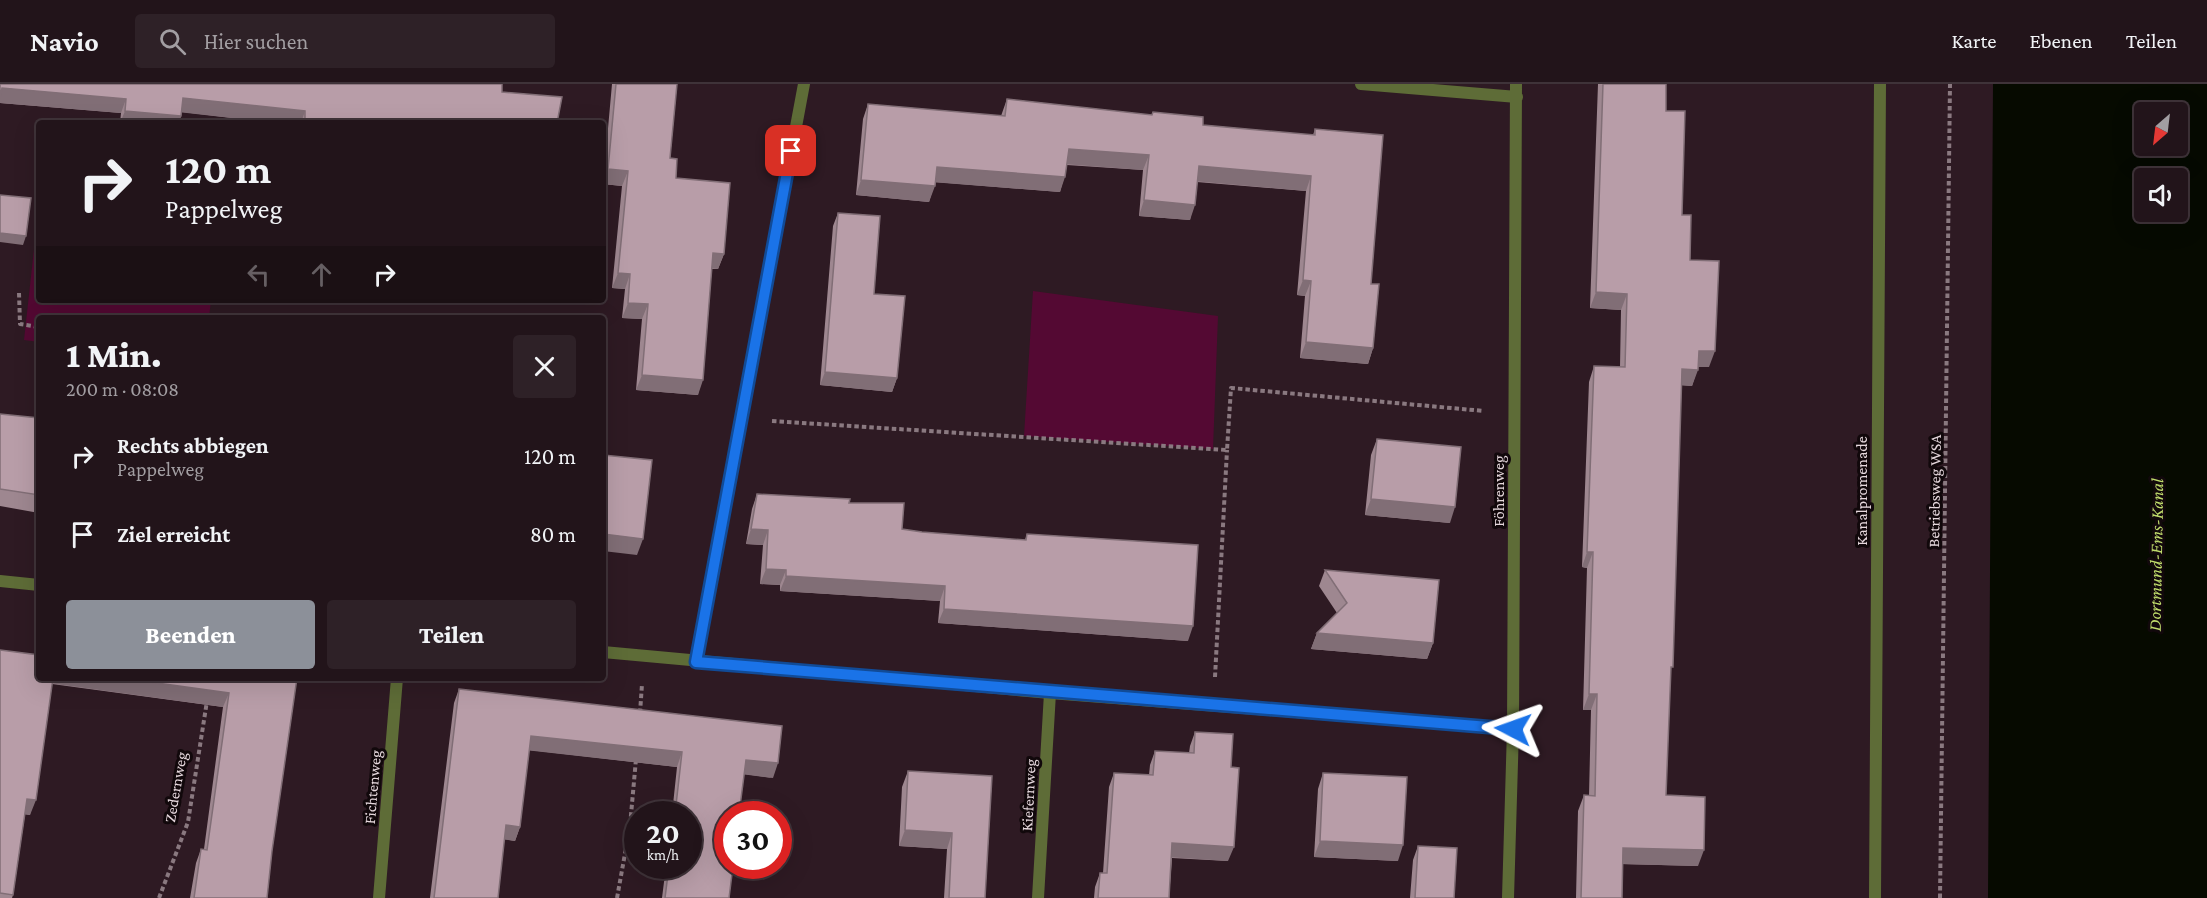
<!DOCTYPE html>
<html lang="de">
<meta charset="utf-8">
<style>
:root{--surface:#22141a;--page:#2e2127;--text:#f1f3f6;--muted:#a29ea2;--line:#3f3339;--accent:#8c9099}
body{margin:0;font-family:"Crimson Pro",serif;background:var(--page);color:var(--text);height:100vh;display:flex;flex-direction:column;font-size:22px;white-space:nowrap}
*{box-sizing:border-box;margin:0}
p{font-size:20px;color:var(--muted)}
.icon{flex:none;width:33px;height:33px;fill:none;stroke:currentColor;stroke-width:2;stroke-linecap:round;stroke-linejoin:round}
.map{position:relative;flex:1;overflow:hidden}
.details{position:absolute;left:36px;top:231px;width:570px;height:366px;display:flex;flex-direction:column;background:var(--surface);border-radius:6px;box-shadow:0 6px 24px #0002,0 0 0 2px var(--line)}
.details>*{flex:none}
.guide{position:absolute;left:36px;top:36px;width:570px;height:183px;border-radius:6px;box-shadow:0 6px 24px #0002,0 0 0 2px var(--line);background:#22141a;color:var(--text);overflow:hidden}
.needle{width:39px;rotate:208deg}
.tools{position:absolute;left:2134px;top:18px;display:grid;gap:12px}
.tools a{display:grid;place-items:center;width:54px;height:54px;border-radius:6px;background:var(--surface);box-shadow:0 6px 24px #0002,0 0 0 2px var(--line);font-size:30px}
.speed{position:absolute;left:624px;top:717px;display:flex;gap:12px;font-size:30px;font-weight:700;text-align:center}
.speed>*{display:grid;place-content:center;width:78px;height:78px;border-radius:50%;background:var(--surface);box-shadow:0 6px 24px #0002,0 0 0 2px var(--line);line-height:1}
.speed small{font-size:15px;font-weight:400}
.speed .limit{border:9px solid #d22;background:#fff;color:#111}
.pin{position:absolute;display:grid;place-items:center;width:51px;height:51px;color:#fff;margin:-26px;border-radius:12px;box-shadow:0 3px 9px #0006}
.me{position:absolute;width:66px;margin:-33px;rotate:274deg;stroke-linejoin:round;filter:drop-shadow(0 0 4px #0008)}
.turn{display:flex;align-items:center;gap:21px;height:126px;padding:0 30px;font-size:27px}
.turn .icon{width:78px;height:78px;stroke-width:2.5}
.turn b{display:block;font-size:42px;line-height:51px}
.lanes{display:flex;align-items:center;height:57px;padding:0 30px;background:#0003;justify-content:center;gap:30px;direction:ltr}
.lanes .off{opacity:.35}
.round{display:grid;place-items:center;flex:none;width:63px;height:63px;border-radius:6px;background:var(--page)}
.summary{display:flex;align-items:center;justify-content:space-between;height:102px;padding:0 30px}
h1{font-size:36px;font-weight:800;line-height:45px}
.cta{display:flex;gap:12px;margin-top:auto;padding:12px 30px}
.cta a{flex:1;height:69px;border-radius:6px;background:var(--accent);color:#fff;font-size:24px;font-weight:800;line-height:69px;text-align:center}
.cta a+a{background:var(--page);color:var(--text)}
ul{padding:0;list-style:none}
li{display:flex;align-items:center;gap:18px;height:78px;padding:0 30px}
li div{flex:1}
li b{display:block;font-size:22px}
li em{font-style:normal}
header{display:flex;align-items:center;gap:36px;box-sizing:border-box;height:84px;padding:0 30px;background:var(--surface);border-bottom:2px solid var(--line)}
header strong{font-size:28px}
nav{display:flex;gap:33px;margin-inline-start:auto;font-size:21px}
.search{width:420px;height:54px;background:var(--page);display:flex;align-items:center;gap:15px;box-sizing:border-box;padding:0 21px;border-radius:6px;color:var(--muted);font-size:22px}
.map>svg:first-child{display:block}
.green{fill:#540933}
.water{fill:#060a00;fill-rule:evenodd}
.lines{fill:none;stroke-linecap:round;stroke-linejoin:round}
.path{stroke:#8a7980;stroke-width:4;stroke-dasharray:4.5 3;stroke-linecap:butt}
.minor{stroke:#5e6c37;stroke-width:12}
.wall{fill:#9e8790}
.shaded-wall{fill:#816e76}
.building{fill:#b89da8;stroke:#816e76;stroke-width:1.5}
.route-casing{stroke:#114b97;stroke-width:15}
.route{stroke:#1a73e8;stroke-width:10}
.labels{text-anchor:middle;stroke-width:6;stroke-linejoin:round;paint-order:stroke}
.street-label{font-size:16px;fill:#e6d8dd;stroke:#11080b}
.water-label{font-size:18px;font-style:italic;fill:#c0dc6c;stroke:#11080b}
</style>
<header>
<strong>Navio</strong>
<div class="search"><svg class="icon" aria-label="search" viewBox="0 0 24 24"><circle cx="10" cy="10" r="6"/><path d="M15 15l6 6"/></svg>Hier suchen</div>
<nav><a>Karte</a><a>Ebenen</a><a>Teilen</a></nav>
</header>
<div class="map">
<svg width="2207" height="814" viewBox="0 0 2207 814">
<rect width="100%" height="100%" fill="#2e1a23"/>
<path class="green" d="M38,129L39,216H211L209,234H39V258L24,256Z
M1033,207L1218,232L1213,365L1024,352Z"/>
<path class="water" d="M1993,0H2207V814H1988ZM2145,28H2178V62H2145ZM2145,94H2178V128H2145Z"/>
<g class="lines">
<path class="path" d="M19,209L20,240L39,243
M229,234V232
M772,337L1227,366L1231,304L1484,327
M1215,593L1227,366
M640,629L642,600
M159,814L188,738L207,617
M617,814L630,742L636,675
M1940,814L1950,0"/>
<path class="minor" d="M1361,0L1517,13
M0,497L39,501
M603,568L1050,609L1513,645
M696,578L804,0
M379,814L397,594
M1038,814L1050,609
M1508,814L1513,645L1516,0
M1875,814L1880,0"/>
</g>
<path class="wall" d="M612,0H677L670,74L676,94L724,170L718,185H712L698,311L636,306L642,235L622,234L625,205L612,204L622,102L603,100Z
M1598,0H1666V27L1682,131L1709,283H1698L1692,302L1681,301L1666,711L1698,782L1623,780L1622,814H1576L1578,727L1584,711L1589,712L1591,626H1583L1587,484L1582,483L1589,298L1594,282L1620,283L1621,226L1590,224Z
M502,8L557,39H276L182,28L179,39H120L121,29L0,19Z
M1007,15L1152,31L1153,28L1203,41L1313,51L1315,45L1371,200L1373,264L1368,280L1300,274L1305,212L1297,211L1306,107L1197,98L1190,136L1139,132L1143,86L1067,81L1060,108L935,98L929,118L856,111L863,35L868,20L1001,32Z
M838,129L897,294L892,308L820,301L833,142Z
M0,330L39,334V429L0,422Z
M1377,355L1450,439L1365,431L1371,371Z
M757,410L849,419L902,445L922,448L1025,456L1027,450L1188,557L938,539L940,517L780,507V501L760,500L763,461L746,460L752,425Z
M1325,486L1433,559L1427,575L1311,565L1317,549L1337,529L1319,502Z
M0,566L39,594H297L272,767L267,814H190L196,779L201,765H204L223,623L52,600L30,731L25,730L13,811L12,814H0Z
M459,605L773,694L744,690L729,814H662L666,782H688V730H672L677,683L529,666L520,743L515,757L504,755L498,814H430L454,619Z
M1195,648L1231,683L1228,777L1172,774L1169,814H1094L1095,803L1100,789H1103L1109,703L1114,689L1149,691L1150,681L1155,667L1189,669L1190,662Z
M908,687L992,692L985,814H944L947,765L899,762L902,703Z
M1323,689L1398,777L1314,773L1318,705Z
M1418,762L1454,814H1410L1413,776Z"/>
<path class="shaded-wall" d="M2,4L126,15L121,29L0,19V8Z
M183,14L305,27L301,39H276L178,28Z
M125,27L181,32L179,39H120Z
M305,36L334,39H304Z
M429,37L450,39H428Z
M1069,65L1149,71L1143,86L1063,80Z
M1199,82L1311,92L1306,107L1193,97Z
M937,83L1065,93L1060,108L931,98Z
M608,85L628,87L622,102L603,100Z
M861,96L935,102L929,118L856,111Z
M1144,116L1195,121L1190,136L1139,132Z
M0,149L26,152L23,161L0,158Z
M713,169L724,170L718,185L708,184Z
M618,189L630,190L625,205L612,204Z
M1303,196L1311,197L1305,212L1297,211Z
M1596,208L1627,210L1621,226L1590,224Z
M628,219L648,220L642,235L622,234Z
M1306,258L1373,264L1368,280L1300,274Z
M1699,267H1715L1709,283H1693Z
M1682,285L1698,286L1692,302L1676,301Z
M825,288L897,294L892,308L820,301Z
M642,291L703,296L698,311L636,306Z
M1371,415L1455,423L1450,439L1365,431Z
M751,445L768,446L763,461L746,460Z
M603,450L643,455L637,471L603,467Z
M1587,468H1593L1587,484L1582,483Z
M766,485L786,486L780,501L760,500Z
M786,492L945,502L940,517L780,507Z
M944,525L1193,542L1188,557L938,539Z
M1317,549L1433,559L1427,575L1311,565Z
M51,594H121L229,609L223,623L49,599Z
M1589,610H1597L1591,626H1583Z
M531,652L682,668L677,683L525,666Z
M746,676L778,679L773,694L741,690Z
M27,715L36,716L30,731L21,730Z
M506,741L520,743L515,757L501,755Z
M905,746L952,749L947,765L899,762Z
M1320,757L1403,761L1398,777L1314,773Z
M1172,759L1234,763L1228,777L1167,773Z
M1623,764L1704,766L1698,782L1618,780Z"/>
<path class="building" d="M0,0H502V8L562,13L557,39H450L429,37V39H334L305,36V27L183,14L181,32L125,27L126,15L2,4L0,14Z
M616,0H677L670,74L677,75L676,94L730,99L724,170L713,169L703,296L642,291L648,220L628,219L630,190L618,189L628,87L608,85Z
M1603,0H1666V27H1685L1682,131H1691L1690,176L1719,177L1715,267H1699L1698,286L1682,285L1673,583H1671L1666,711L1705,713L1704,766L1623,764L1622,814H1581L1584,711L1595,712L1597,610H1589L1593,468H1587L1594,282L1625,283L1627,210L1596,208Z
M1007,15L1152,31L1153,28L1203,33V41L1315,51V45L1383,51L1371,200H1379L1373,264L1306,258L1311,197L1303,196L1311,92L1199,82L1195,121L1144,116L1149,71L1069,65L1065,93L937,83L935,102L861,96L868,20L1005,32Z
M0,111L31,114L26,152L0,149Z
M838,129L880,132L874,210L905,212L897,294L825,288Z
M0,330L39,334V411L0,405Z
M1377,355L1461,363L1455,423L1371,415Z
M603,371L652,376L643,455L603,450Z
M757,410L850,415L849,419H904L902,445L922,448L1026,456L1027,450L1198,461L1193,542L944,525L945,502L786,492V486L766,485L768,446L751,445Z
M1325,486L1439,496L1433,559L1317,549L1347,519Z
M0,566L39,571V594H53L36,716L27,715L13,811L0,809Z
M121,594H297L272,767L267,814H194L201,765L207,766L229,609Z
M459,605L782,642L778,679L746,676L739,730H728V782H733L729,814H665L669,782H688V730H675L682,668L531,652L520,743L506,741L498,814H434Z
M1195,648L1233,650L1231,683L1239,684L1234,763L1172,759L1169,814H1098L1100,789H1107L1114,689L1153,691L1155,667L1194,669Z
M908,687L992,692L985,814H949L952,749L905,746Z
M1323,689L1407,693L1403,761L1320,757Z
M1418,762L1457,764L1454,814H1415Z"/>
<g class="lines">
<g class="route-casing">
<path id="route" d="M791,67L696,578L1513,645"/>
</g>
<use href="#route" class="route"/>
</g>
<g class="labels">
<g class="street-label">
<text transform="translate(1498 407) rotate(-90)" y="6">Föhrenweg</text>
<text transform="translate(1861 407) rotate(-90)" y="6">Kanalpromenade</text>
<text transform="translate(1934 407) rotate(-89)" y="6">Betriebsweg WSA</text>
<text transform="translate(175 703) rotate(-80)" y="6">Zedernweg</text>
<text transform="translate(372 703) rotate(-85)" y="6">Fichtenweg</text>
<text transform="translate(1028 711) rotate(-87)" y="6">Kiefernweg</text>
</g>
<g class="water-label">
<text transform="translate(2156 471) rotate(-89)" y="6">Dortmund-Ems-Kanal</text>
</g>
</g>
</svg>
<div class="tools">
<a><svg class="needle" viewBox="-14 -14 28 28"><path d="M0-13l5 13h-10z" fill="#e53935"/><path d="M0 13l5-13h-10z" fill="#a29ea2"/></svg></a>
<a><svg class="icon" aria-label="sound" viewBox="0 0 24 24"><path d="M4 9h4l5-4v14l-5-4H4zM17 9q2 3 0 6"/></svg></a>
</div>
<div class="speed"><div>20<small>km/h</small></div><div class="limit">30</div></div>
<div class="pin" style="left:791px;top:67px;background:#d93025"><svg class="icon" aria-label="arrive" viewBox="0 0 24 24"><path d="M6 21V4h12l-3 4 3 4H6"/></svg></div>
<svg class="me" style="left:1513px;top:645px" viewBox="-20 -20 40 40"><path d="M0-17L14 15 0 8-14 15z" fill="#1a73e8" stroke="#fff" stroke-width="4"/></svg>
<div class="guide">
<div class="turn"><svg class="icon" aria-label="right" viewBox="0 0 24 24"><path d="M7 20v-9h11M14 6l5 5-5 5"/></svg><div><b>120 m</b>Pappelweg</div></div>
<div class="lanes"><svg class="icon off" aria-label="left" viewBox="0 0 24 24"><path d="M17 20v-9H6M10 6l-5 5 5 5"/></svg><svg class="icon off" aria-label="ahead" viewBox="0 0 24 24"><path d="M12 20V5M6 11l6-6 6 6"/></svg><svg class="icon" aria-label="right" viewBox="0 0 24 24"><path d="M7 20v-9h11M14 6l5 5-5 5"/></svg></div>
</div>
<section class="details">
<div class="summary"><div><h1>1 Min.</h1><p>200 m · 08:08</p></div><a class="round"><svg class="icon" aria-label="close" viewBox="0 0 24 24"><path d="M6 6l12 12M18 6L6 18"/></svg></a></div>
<ul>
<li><svg class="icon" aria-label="right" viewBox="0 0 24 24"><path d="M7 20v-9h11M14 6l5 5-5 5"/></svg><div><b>Rechts abbiegen</b><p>Pappelweg</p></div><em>120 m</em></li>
<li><svg class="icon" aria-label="arrive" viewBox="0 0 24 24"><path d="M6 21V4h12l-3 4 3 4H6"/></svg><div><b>Ziel erreicht</b></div><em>80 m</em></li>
</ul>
<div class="cta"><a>Beenden</a><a>Teilen</a></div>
</section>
</div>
